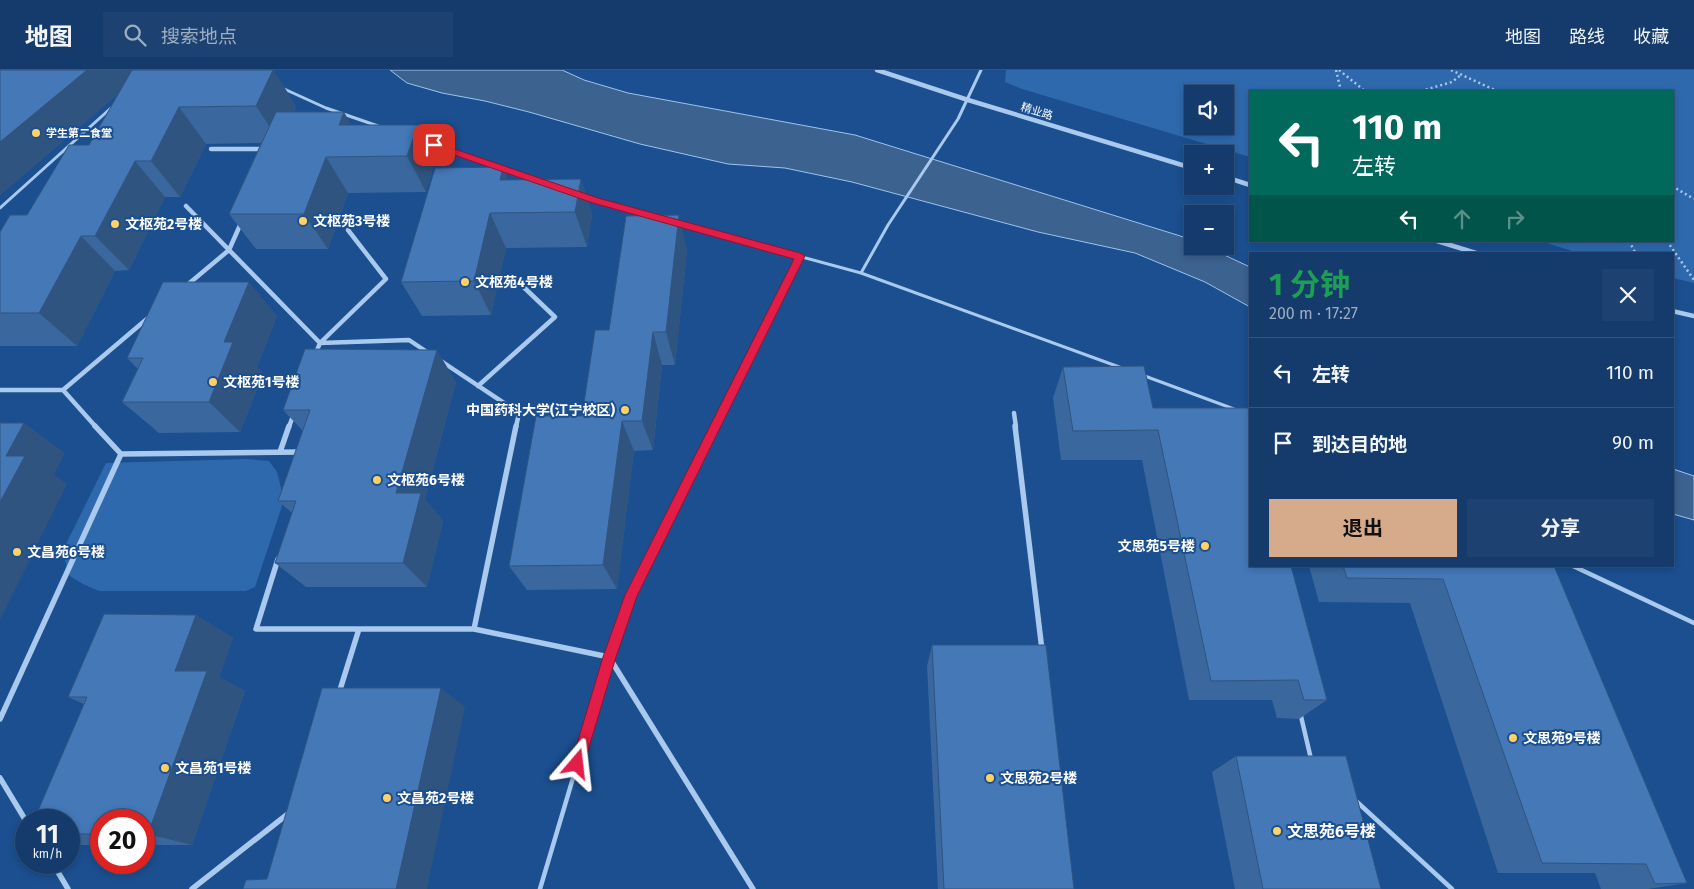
<!DOCTYPE html>
<html lang="zh">
<meta charset="utf-8">
<style>
:root{--surface:#143b6b;--page:#1d4271;--text:#f1f3f6;--muted:#9dadc1;--line:#33557e;--accent:#d6ab8b}
body{margin:0;font-family:"Fira Sans","Noto Sans SC",sans-serif;background:var(--page);color:var(--text);height:100vh;display:flex;flex-direction:column;font-size:19px;white-space:nowrap}
*{box-sizing:border-box;margin:0}
p{font-size:16px;color:var(--muted)}
.icon{flex:none;width:28px;height:28px;fill:none;stroke:currentColor;stroke-width:2;stroke-linecap:round;stroke-linejoin:round}
.map{position:relative;flex:1;overflow:hidden}
.sheet{position:absolute;left:1249px;top:182px;width:425px;height:315px;display:flex;flex-direction:column;background:var(--surface);border-radius:0px;box-shadow:0 2px 8px #0003,0 0 0 1px var(--line)}
.sheet>*{flex:none}
.banner{position:absolute;left:1249px;top:20px;width:425px;height:152px;border-radius:0px;box-shadow:0 2px 8px #0003,0 0 0 1px var(--line);background:#00695c;color:#fff;overflow:hidden}
.fabs{position:absolute;left:1184px;top:15px;display:grid;gap:10px}
.fabs a{display:grid;place-items:center;width:50px;height:50px;border-radius:0px;background:var(--surface);box-shadow:0 2px 8px #0003,0 0 0 1px var(--line);font-size:25px}
.speed{position:absolute;left:15px;top:739px;display:flex;gap:10px;font-size:25px;font-weight:700;text-align:center}
.speed>*{display:grid;place-content:center;width:65px;height:65px;border-radius:50%;background:var(--surface);box-shadow:0 2px 8px #0003,0 0 0 1px var(--line);line-height:1}
.speed small{font-size:12px;font-weight:400}
.speed .limit{border:8px solid #d22;background:#fff;color:#111}
.pin{position:absolute;display:grid;place-items:center;width:42px;height:42px;color:#fff;margin:-21px;border-radius:10px;box-shadow:0 2px 8px #0006}
.me{position:absolute;width:55px;margin:-28px;rotate:17deg;stroke-linejoin:round;filter:drop-shadow(0 0 4px #0008)}
.turn{display:flex;align-items:center;gap:18px;height:105px;padding:0 20px;font-size:22px}
.turn .icon{width:65px;height:65px;stroke-width:2.5}
.turn b{display:block;font-size:35px;line-height:42px}
.lanes{display:flex;align-items:center;height:48px;padding:0 20px;background:#0003;justify-content:center;gap:25px;direction:ltr}
.lanes .off{opacity:.35}
.round{display:grid;place-items:center;flex:none;width:52px;height:52px;border-radius:0px;background:var(--page)}
.headline{display:flex;align-items:center;justify-content:space-between;height:85px;padding:0 20px}
h1{font-size:30px;font-weight:700;line-height:38px;color:#1e9e55}
.button{display:flex;gap:10px;margin-top:auto;padding:10px 20px}
.button a{flex:1;height:58px;border-radius:0px;background:var(--accent);color:#111;font-size:20px;font-weight:700;line-height:58px;text-align:center}
.button a+a{background:var(--page);color:var(--text)}
ul{padding:0;list-style:none}
li{display:flex;align-items:center;gap:15px;height:70px;padding:0 20px;border-top:1px solid var(--line)}
li div{flex:1}
li b{display:block;font-size:19px}
li em{font-style:normal}
header{display:flex;align-items:center;gap:30px;box-sizing:border-box;height:70px;padding:0 25px;background:var(--surface);border-bottom:1px solid var(--line)}
header strong{font-size:24px}
nav{display:flex;gap:28px;margin-inline-start:auto;font-size:18px}
.search{width:350px;height:45px;background:var(--page);display:flex;align-items:center;gap:12px;box-sizing:border-box;padding:0 18px;border-radius:0px;color:var(--muted);font-size:19px}
.map>svg:first-child{display:block}
.green{fill:#2e69ad;fill-rule:evenodd}
.water{fill:#3c6290;stroke:#9cc4f0}
.lines{fill:none;stroke-linecap:round;stroke-linejoin:round}
.path{stroke:#a9c9ee;stroke-width:2.5;stroke-dasharray:2 3;stroke-linecap:butt}
.service-far1{stroke:#a9c9ee;stroke-width:3}
.service{stroke:#a9c9ee;stroke-width:4.5}
.minor-far1{stroke:#a9c9ee;stroke-width:4.5}
.minor{stroke:#a9c9ee;stroke-width:5.5}
.wall{fill:#3a679d}
.shaded-wall{fill:#305480}
.building{fill:#4478b7;stroke:#305480}
.route{fill:#e11d48;stroke:#92132f}
.poi-dot{fill:#ffd166;stroke:#1b4f8f;stroke-width:2}
.labels{text-anchor:middle;stroke-width:4;stroke-linejoin:round;paint-order:stroke}
.far-street-label{font-size:11px;fill:#fff;stroke:#1b4f8f}
.far-poi-label{font-size:11px;font-weight:bold;fill:#fff;stroke:#1b4f8f;text-anchor:start}
.poi-label{font-size:14px;font-weight:bold;fill:#fff;stroke:#1b4f8f;text-anchor:start}
.near-poi-label{font-size:16px;font-weight:bold;fill:#fff;stroke:#1b4f8f;text-anchor:start}
</style>
<header>
<strong>地图</strong>
<div class="search"><svg class="icon" aria-label="search" viewBox="0 0 24 24"><circle cx="10" cy="10" r="6"/><path d="M15 15l6 6"/></svg>搜索地点</div>
<nav><a>地图</a><a>路线</a><a>收藏</a></nav>
</header>
<div class="map">
<svg width="1694" height="819" viewBox="0 0 1694 819">
<rect width="100%" height="100%" fill="#1b4f8f"/>
<path class="green" d="M1006,0H1694V213L1673,208L1672,184H1582L1540,171H1672V21H1250V87L1022,19L1005,12ZM1192,24H1225V56H1192Z
M247,389L269,391L277,402L281,418L282,436L255,517L246,521H99L83,514L70,506L65,491L66,474L106,393Z"/>
<path class="water" d="M390,0H562L584,10L628,23L855,65L1190,169L1192,171V176H1205L1250,197V237L1205,212L1135,183L1038,162L852,112L785,98L728,94L640,74L529,42L485,31L442,23L407,13Z
M1673,399L1694,406V450L1673,444Z"/>
<g class="lines">
<path class="path" d="M1336,0L1341,21
M1339,0L1365,21
M1451,0L1497,21
M1421,21L1452,12L1461,5
M1672,116L1694,129
M1629,171L1636,184
M1667,171L1694,210"/>
<path class="service-far1" d="M282,18L326,38L378,56
M422,71L539,111
M583,126L656,147
M0,138L111,38
M677,153L861,203L1122,298
M861,203L888,155L958,49L981,0
M1142,305L1234,339
M715,357L800,186"/>
<path class="service" d="M1573,496L1694,553
M1300,642L1311,689
M1356,731L1452,819
M540,819L609,587L631,525L715,356"/>
<path class="minor-far1" d="M877,0L968,30L1192,98
M211,79H265
M1225,107L1250,115
M186,136L320,273L409,270L427,282
M1437,171L1479,184
M186,216L229,180L241,153
M1672,241L1694,246
M315,285L320,273L386,209L348,160
M441,291L519,343L516,357
M478,316L555,247L512,206
M0,320H63L96,357
M63,320L148,248
M1014,343L1016,357
M289,357L294,343"/>
<path class="minor" d="M95,356L121,384L301,382
M1015,356L1042,580
M280,382L289,356
M278,489L256,559H474L609,587L753,819
M474,559L516,356
M339,623L359,559
M0,649L121,384
M0,708L26,751
M52,792L68,819
M192,819L289,743"/>
</g>
<path class="wall" d="M0,0L296,36L294,42L351,55H418L435,91L426,122L348,123L328,179H256L229,144L261,73L206,74L180,127H165L129,200L115,201L77,276H0V162L27,145L89,75L119,23L0,125Z
M581,109L592,145L587,177L506,178L491,245L422,246L401,212L508,110Z
M687,180L675,295H662L653,380L634,381L617,519L527,520L509,496L582,346L609,260Z
M277,246L257,297L263,304L240,362L159,363L122,332L138,299L127,288Z
M1063,297L1153,338L1327,630L1299,649L1277,648L1272,630H1189L1142,390H1061L1053,328Z
M456,312L425,429L443,451L427,517H306L275,493L292,443L278,431L303,361L283,340Z
M1309,496H1554L1687,813L1648,819H1601L1595,803H1498L1410,533L1319,532Z
M196,545L233,568L219,607L245,621L192,775H144V750H101V775H80L69,772V750L84,634L68,627Z
M932,575L1074,819H938L927,596Z
M1236,686L1381,819H1235L1212,702Z"/>
<path class="shaded-wall" d="M87,0H146L0,125V72Z
M273,0H274L296,36L280,73L256,36Z
M179,37L206,74L180,127L151,91Z
M344,42L365,79L339,55Z
M418,55L435,91L426,122L407,86Z
M326,87L348,123L328,179L304,144Z
M135,91L165,127L129,200L95,166Z
M503,97L518,133L500,110Z
M581,109L592,145L587,177L575,142Z
M490,143L506,178L491,245L474,211Z
M679,145L687,180L675,295L666,262Z
M81,166L115,201L77,276L39,243Z
M249,212L277,246L257,297L263,304L240,362L209,332L224,272Z
M653,262L662,295L653,380L642,351Z
M437,280L456,312L425,429L443,451L427,517L403,493L396,423Z
M622,351L634,381L617,519L603,495Z
M24,353L65,383L54,405L67,414L0,550V432L6,386Z
M196,545L233,568L219,607L245,621L192,775L148,764L175,601Z
M441,618L465,637L427,819H396Z"/>
<path class="building" d="M0,0H87L0,72Z
M132,0H273L256,36L179,37L151,91H135L95,166H81L39,243H0V162L10,145H27L69,75H89Z
M276,42H344L339,55H418L407,86L326,87L304,144H229Z
M503,97L500,110L581,109L575,142L490,143L474,211L401,212L435,98Z
M679,145L666,262H653L642,351H622L603,495L509,496L536,346H582L595,260H609L626,146Z
M163,212H249L224,272H233L209,332H122L143,288H127Z
M305,279L437,280L396,423H421L403,493H275L296,431H278L310,340H283Z
M1144,296L1153,338H1248L1250,345V496H1291L1327,630H1304L1298,610L1211,611L1158,360L1073,361L1063,297Z
M0,353H24L6,386H25L0,432Z
M1343,496H1554L1687,813L1655,814L1646,794L1542,793L1443,509L1347,508Z
M104,544L196,545L175,601H207L148,764H144V750H101V764H69V750H34L87,627H68Z
M932,575H1046L1074,819H944Z
M322,618H441L396,819H243L246,810L267,809Z
M1236,686H1346L1381,819H1263Z"/>
<path class="route" d="M434,72L598,128L800,183L805,186L637,526L616,587L584,694L582,699L577,701L573,699L571,694L603,587L625,525L794,189L593,133L431,77L430,75Z"/>
<g class="poi-dot">
<circle cx="36" cy="63" r="5"/>
<circle cx="303" cy="151" r="5"/>
<circle cx="115" cy="154" r="5"/>
<circle cx="465" cy="212" r="5"/>
<circle cx="213" cy="312" r="5"/>
<circle cx="625" cy="340" r="5"/>
<circle cx="377" cy="410" r="5"/>
<circle cx="1205" cy="476" r="5"/>
<circle cx="17" cy="482" r="5"/>
<circle cx="1513" cy="668" r="5"/>
<circle cx="165" cy="698" r="5"/>
<circle cx="990" cy="708" r="5"/>
<circle cx="387" cy="728" r="5"/>
<circle cx="1277" cy="761" r="5"/>
</g>
<g class="labels">
<g class="far-street-label">
<text transform="translate(1037 41) rotate(17)" y="4">精业路</text>
</g>
<g class="far-poi-label">
<text x="46" y="67">学生第二食堂</text>
</g>
<g class="poi-label">
<text x="313" y="156">文枢苑3号楼</text>
<text x="125" y="159">文枢苑2号楼</text>
<text x="475" y="217">文枢苑4号楼</text>
<text x="223" y="317">文枢苑1号楼</text>
<text x="615" y="345" text-anchor="end">中国药科大学(江宁校区)</text>
<text x="387" y="415">文枢苑6号楼</text>
<text x="1195" y="481" text-anchor="end">文思苑5号楼</text>
<text x="27" y="487">文昌苑6号楼</text>
<text x="1523" y="673">文思苑9号楼</text>
<text x="175" y="703">文昌苑1号楼</text>
<text x="1000" y="713">文思苑2号楼</text>
<text x="397" y="733">文昌苑2号楼</text>
</g>
<g class="near-poi-label">
<text x="1287" y="767">文思苑6号楼</text>
</g>
</g>
</svg>
<div class="fabs">
<a><svg class="icon" aria-label="sound" viewBox="0 0 24 24"><path d="M4 9h4l5-4v14l-5-4H4zM17 9q2 3 0 6"/></svg></a>
<a>+</a>
<a>−</a>
</div>
<div class="speed"><div>11<small>km/h</small></div><div class="limit">20</div></div>
<div class="pin" style="left:434px;top:75px;background:#d93025"><svg class="icon" aria-label="arrive" viewBox="0 0 24 24"><path d="M6 21V4h12l-3 4 3 4H6"/></svg></div>
<svg class="me" style="left:577px;top:694px" viewBox="-20 -20 40 40"><path d="M0-17L14 15 0 8-14 15z" fill="#e11d48" stroke="#fff" stroke-width="4"/></svg>
<div class="banner">
<div class="turn"><svg class="icon" aria-label="left" viewBox="0 0 24 24"><path d="M17 20v-9H6M10 6l-5 5 5 5"/></svg><div><b>110 m</b>左转</div></div>
<div class="lanes"><svg class="icon" aria-label="left" viewBox="0 0 24 24"><path d="M17 20v-9H6M10 6l-5 5 5 5"/></svg><svg class="icon off" aria-label="ahead" viewBox="0 0 24 24"><path d="M12 20V5M6 11l6-6 6 6"/></svg><svg class="icon off" aria-label="right" viewBox="0 0 24 24"><path d="M7 20v-9h11M14 6l5 5-5 5"/></svg></div>
</div>
<section class="sheet">
<div class="headline"><div><h1>1 分钟</h1><p>200 m · 17:27</p></div><a class="round"><svg class="icon" aria-label="close" viewBox="0 0 24 24"><path d="M6 6l12 12M18 6L6 18"/></svg></a></div>
<ul>
<li><svg class="icon" aria-label="left" viewBox="0 0 24 24"><path d="M17 20v-9H6M10 6l-5 5 5 5"/></svg><div><b>左转</b></div><em>110 m</em></li>
<li><svg class="icon" aria-label="arrive" viewBox="0 0 24 24"><path d="M6 21V4h12l-3 4 3 4H6"/></svg><div><b>到达目的地</b></div><em>90 m</em></li>
</ul>
<div class="button"><a>退出</a><a>分享</a></div>
</section>
</div>
